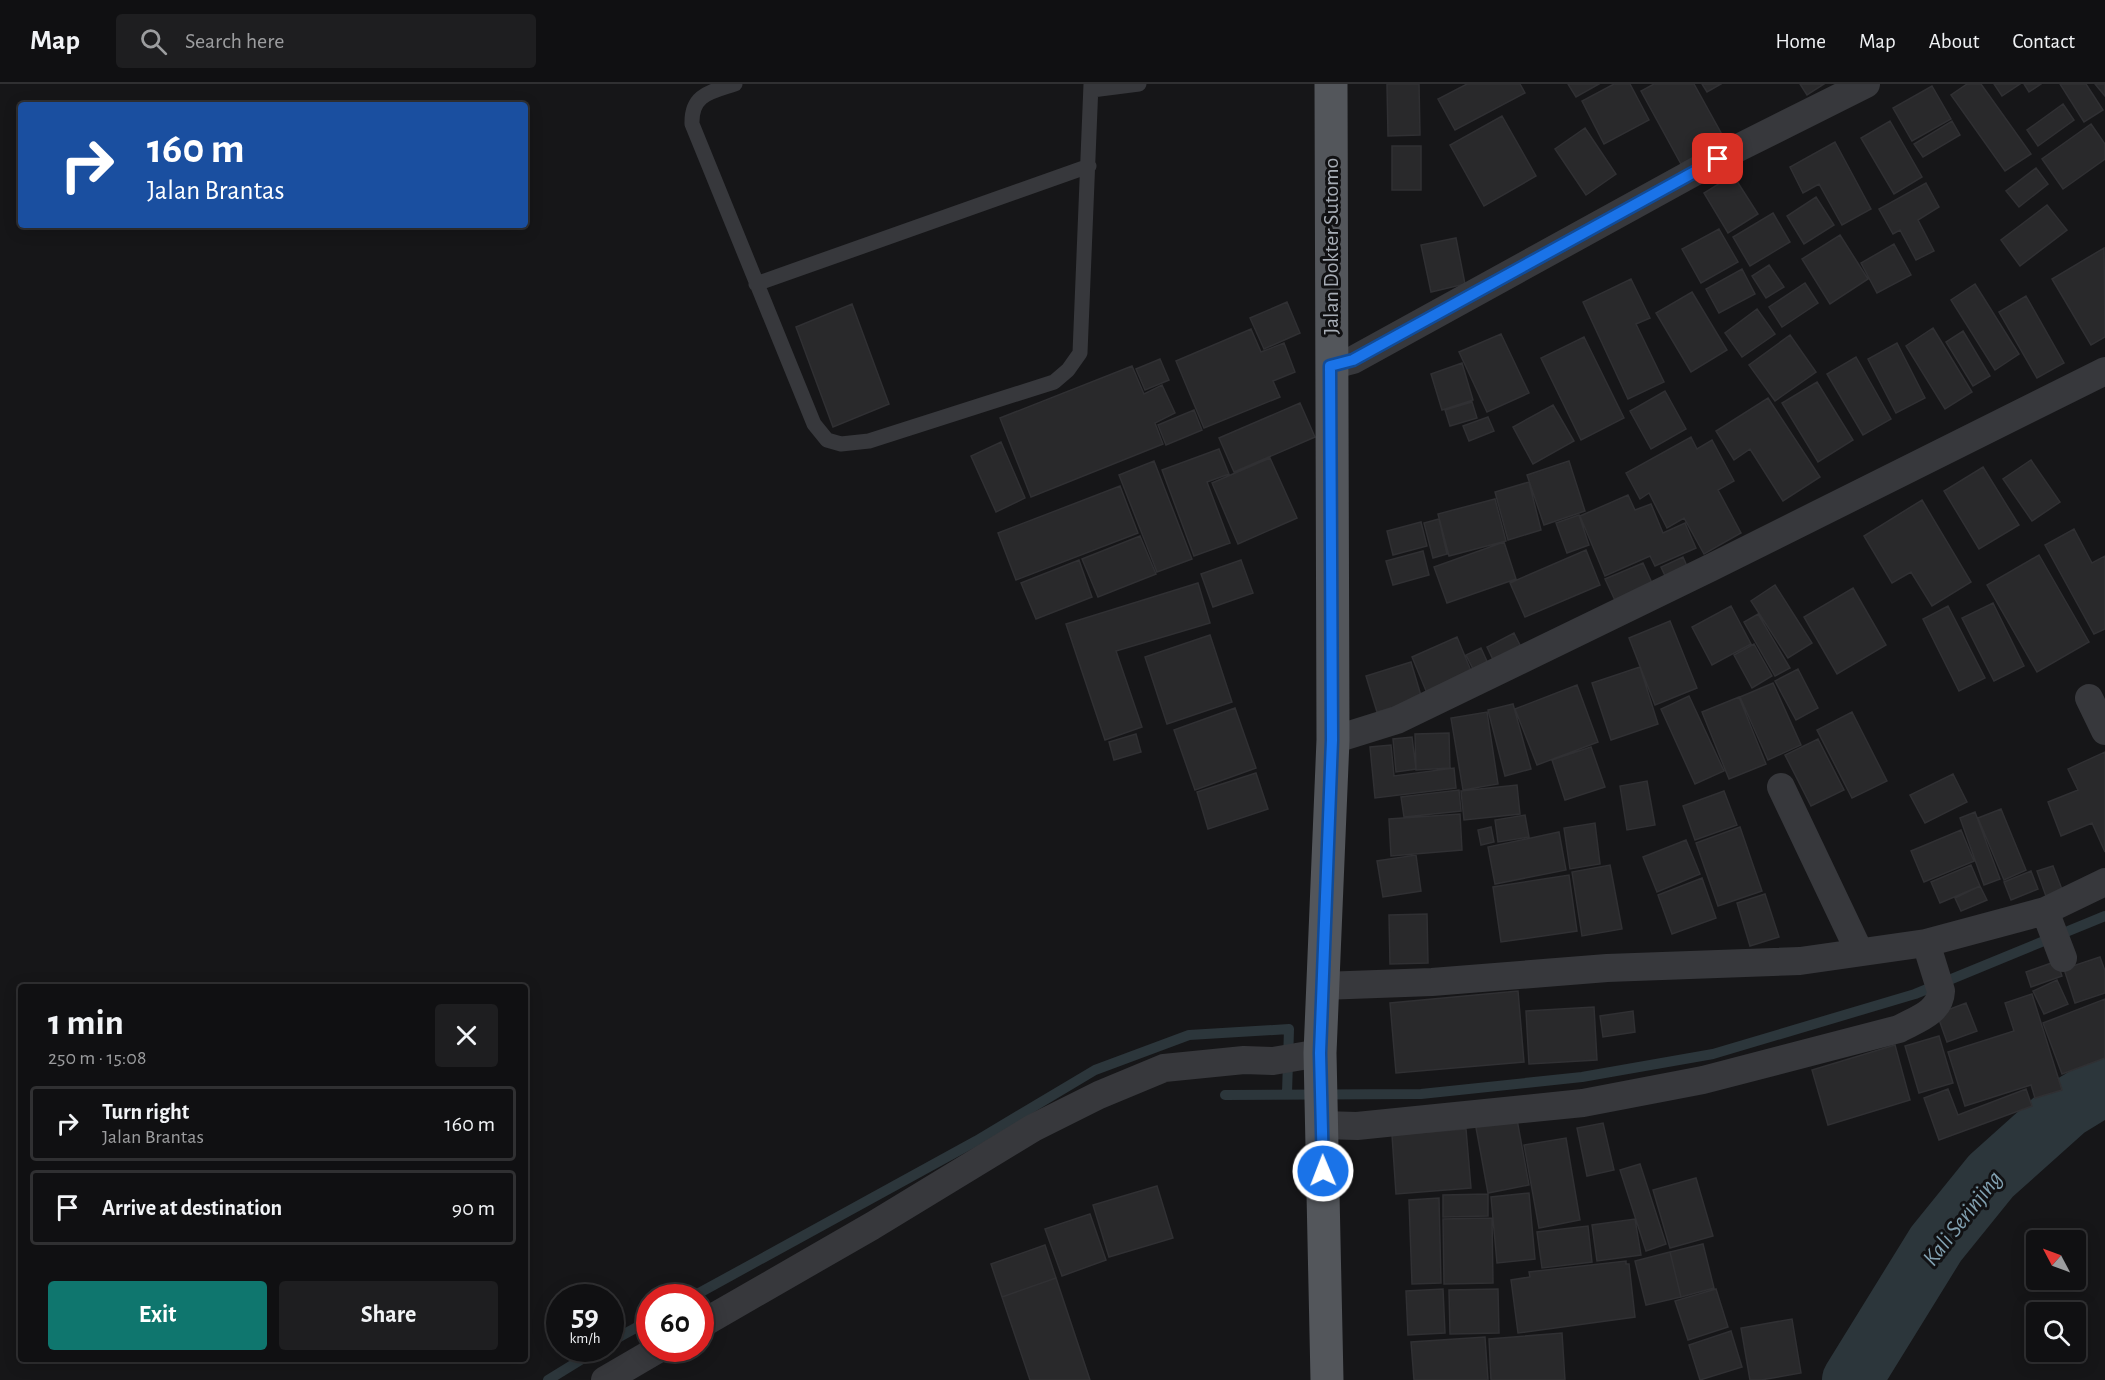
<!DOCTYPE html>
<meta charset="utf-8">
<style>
:root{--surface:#101012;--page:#1e1e20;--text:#f1f3f6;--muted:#9c9d9f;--line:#303032;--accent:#0f766e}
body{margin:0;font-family:"Alegreya Sans",sans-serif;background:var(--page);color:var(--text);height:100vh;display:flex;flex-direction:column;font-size:22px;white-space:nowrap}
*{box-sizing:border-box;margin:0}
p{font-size:20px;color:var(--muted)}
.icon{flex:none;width:33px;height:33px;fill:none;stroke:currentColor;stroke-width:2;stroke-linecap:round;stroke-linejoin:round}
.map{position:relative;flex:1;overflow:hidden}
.details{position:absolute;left:18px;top:900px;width:510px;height:378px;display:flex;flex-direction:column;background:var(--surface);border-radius:6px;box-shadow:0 3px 15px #0003,0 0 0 2px var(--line)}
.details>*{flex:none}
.guide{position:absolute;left:18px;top:18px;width:510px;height:126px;border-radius:6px;box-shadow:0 3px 15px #0003,0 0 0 2px var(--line);background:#1a4fa0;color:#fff;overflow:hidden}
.needle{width:39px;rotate:311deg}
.fabs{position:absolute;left:2026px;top:1146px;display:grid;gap:12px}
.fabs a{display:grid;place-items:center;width:60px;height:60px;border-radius:6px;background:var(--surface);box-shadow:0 3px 15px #0003,0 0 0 2px var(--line);font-size:30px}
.speed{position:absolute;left:546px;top:1200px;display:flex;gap:12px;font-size:30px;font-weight:700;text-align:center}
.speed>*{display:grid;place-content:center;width:78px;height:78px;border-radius:50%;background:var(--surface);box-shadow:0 3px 15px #0003,0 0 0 2px var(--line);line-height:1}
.speed small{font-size:15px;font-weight:400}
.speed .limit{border:9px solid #d22;background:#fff;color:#111}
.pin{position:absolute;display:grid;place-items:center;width:51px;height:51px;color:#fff;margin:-26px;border-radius:12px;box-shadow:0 3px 9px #0006}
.me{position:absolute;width:66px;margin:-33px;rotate:359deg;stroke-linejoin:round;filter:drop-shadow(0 0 4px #0008)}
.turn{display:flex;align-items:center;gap:21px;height:126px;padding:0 30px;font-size:27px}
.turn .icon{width:78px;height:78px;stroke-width:2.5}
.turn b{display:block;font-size:42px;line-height:51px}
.round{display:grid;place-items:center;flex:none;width:63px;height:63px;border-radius:6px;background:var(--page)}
.overview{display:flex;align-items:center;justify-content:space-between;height:102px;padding:0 30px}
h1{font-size:36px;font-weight:600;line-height:45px}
.button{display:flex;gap:12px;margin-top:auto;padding:12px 30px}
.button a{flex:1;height:69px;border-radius:6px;background:var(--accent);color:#fff;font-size:24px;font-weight:600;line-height:69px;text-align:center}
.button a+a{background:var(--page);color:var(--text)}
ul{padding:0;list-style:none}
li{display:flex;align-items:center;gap:18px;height:75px;margin:0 12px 9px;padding:0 18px;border:3px solid var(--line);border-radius:6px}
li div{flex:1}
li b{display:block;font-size:22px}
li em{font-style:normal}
header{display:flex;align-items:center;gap:36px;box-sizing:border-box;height:84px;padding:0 30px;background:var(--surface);border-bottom:2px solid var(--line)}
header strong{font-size:28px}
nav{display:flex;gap:33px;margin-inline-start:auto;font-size:21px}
.search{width:420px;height:54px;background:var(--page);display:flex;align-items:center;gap:15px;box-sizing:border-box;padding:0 21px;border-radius:6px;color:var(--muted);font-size:22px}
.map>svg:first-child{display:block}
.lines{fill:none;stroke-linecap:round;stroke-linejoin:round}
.stream{stroke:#2c363b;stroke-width:10}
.river{stroke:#2c363b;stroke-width:60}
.building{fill:#29292b;stroke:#303033;stroke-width:1.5}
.lane{stroke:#37383c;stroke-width:15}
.street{stroke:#37383c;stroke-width:28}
.primary{stroke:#53565b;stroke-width:33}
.route-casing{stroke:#114b97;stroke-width:15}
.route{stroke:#1a73e8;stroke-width:10}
.labels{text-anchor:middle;stroke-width:6;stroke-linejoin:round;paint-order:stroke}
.street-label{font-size:22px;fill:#a8aeb7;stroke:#111113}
.water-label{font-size:24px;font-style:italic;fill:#81a0b0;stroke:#111113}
</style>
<header>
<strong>Map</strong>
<div class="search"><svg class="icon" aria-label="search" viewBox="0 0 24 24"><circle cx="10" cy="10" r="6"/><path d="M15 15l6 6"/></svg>Search here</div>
<nav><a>Home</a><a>Map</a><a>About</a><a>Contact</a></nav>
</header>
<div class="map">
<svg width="2105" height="1296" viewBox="0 0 2105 1296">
<rect width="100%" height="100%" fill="#161618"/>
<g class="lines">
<path class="stream" d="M1225,1011L1421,1010L1582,993L1713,970L1915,910L2105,832
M690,1214L976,1057L1095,986L1189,951L1289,945L1287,1009
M610,1258L650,1236
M548,1296L600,1264"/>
<path class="river" d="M1852,1296L1936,1160L1991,1092L2067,1024L2105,1001"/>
</g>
<path class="building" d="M1387,0H1419L1420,51L1388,52Z
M1467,0H1520L1525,9L1455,46L1438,15Z
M1568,0H1599L1576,13Z
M1614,0H1630L1649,36L1604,60L1582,17Z
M1654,0H1694L1725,56L1681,80L1641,7Z
M1702,0H1721L1707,8Z
M1800,0H1824L1807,11Z
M1967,0H1981L2031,70L2005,87L1951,11Z
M1994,0H2020L2002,12Z
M2024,0H2041L2029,8Z
M2060,0H2086L2103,26L2084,38Z
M2095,0H2105V12Z
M1932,2L1951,35L1912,57L1893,24Z
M2063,20L2074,36L2038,62L2027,46Z
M1502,32L1536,92L1484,122L1450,61Z
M1890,37L1922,93L1894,110L1861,54Z
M1952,37L1960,51L1923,73L1914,60Z
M2091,40L2105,60V75L2063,105L2042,75Z
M1585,44L1616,90L1586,111L1555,65Z
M1835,58L1871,125L1842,141L1819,100L1803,109L1790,83Z
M1392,62H1421V106H1392Z
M2036,84L2048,100L2019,123L2006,107Z
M1733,91L1758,130L1728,149L1704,109Z
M1926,99L1939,123L1918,136L1934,167L1916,176L1900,146L1893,150L1879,125Z
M1816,113L1834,141L1804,160L1787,132Z
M2047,121L2067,146L2020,182L2001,156Z
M1773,129L1790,158L1750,182L1733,153Z
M1719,145L1738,178L1701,199L1682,165Z
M1840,151L1868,195L1830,220L1802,175Z
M1456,154L1465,200L1431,208L1421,161Z
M1894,160L1911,191L1877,209L1861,179Z
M2104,164L2105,253L2091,261L2052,195Z
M1769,181L1784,203L1766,214L1752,192Z
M1742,185L1755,210L1719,229L1706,205Z
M1631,195L1650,234L1636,240L1664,298L1628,315L1583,218Z
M1805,199L1818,219L1782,243L1769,223Z
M1975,200L2019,270L1995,286L1951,216Z
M1692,208L1727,266L1691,288L1656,229Z
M2026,212L2064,279L2037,294L1999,228Z
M1287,218L1300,249L1264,265L1250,234Z
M852,220L889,320L833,343L796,243Z
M1757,225L1775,250L1742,273L1725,249Z
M1933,244L1972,308L1945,325L1906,262Z
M1251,245L1261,268L1284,259L1295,288L1273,297L1280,313L1204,344L1176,277Z
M1963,247L1990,292L1973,302L1946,258Z
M1501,250L1529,309L1487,328L1459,268Z
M1790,251L1816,288L1775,317L1749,281Z
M1584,253L1624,334L1581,356L1541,274Z
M1897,259L1925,314L1896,329L1868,275Z
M1856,273L1891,335L1863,351L1827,290Z
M1160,275L1169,296L1145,306L1136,285Z
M1462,279L1473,316L1442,326L1431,290Z
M1132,282L1144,310L1162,301L1175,329L1155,339L1163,360L1031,413L1000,334Z
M1817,298L1853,356L1818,378L1782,319Z
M1665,307L1686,345L1651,365L1630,327Z
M1768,314L1820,393L1783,417L1750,365L1734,376L1716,347Z
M1472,318L1477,334L1450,342L1445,326Z
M1300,319L1315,353L1234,388L1219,354Z
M1553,321L1574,357L1533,380L1513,343Z
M1194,326L1202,346L1166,361L1158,341Z
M1488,333L1494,347L1469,357L1463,342Z
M1691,353L1697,365L1712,356L1734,397L1718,406L1741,449L1704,470L1684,434L1667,444L1649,409L1640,415L1626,389Z
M1001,358L1025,414L996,428L971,372Z
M1219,365L1229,390L1207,398L1230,459L1194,472L1162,386Z
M1270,374L1297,434L1238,460L1212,399Z
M2031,376L2060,418L2032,437L2003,395Z
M1154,377L1192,475L1157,488L1119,391Z
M1569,377L1585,427L1544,441L1527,391Z
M1983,383L2019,441L1979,465L1944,407Z
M1529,398L1541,446L1508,456L1495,408Z
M1120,402L1138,449L1016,496L998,449Z
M1628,411L1635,426L1651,420L1663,449L1685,439L1696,464L1655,482L1650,472L1605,492L1580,432Z
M1495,415L1506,457L1449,472L1438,430Z
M1922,416L1971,498L1932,522L1911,488L1892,499L1864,452Z
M1579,431L1589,461L1567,469L1556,439Z
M1439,435L1447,470L1433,474L1424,439Z
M1421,438L1427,462L1393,471L1387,447Z
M2074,445L2092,479L2105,472V545L2094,550L2045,461Z
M1140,452L1156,490L1098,513L1082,475Z
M1504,458L1516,495L1447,519L1434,483Z
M1586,466L1600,501L1525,533L1510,499Z
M1423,467L1429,491L1393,501L1386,477Z
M2039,471L2089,558L2037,588L1987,501Z
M1683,473L1690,489L1668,498L1661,483Z
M1079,476L1092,513L1036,535L1021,499Z
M1241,476L1253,509L1213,523L1201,490Z
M1643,479L1656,508L1619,525L1605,495Z
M1198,499L1210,539L1116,567L1142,643L1105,656L1066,540Z
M1775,501L1812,559L1788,574L1751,517Z
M1853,504L1886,561L1837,590L1804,533Z
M1993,519L2024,582L1994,597L1962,534Z
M1731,522L1751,560L1712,581L1692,543Z
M1948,522L1985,594L1959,607L1923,535Z
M1758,530L1790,584L1775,592L1744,538Z
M1670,537L1697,604L1655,621L1629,554Z
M1514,549L1525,571L1497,584L1487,563Z
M1210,551L1232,618L1167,640L1145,573Z
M1457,553L1474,594L1429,614L1412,573Z
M1754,560L1772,592L1752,604L1734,571Z
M1481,564L1490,584L1476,591L1466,571Z
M1411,578L1422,615L1377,628L1366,592Z
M1640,583L1658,640L1611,656L1592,599Z
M1798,585L1818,624L1796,636L1775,597Z
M1773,599L1801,661L1768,676L1740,613Z
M1577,601L1598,658L1537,681L1515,625Z
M1689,612L1724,687L1695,700L1661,625Z
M1739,613L1766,680L1729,695L1702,628Z
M1513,620L1531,685L1505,692L1488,626Z
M1235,624L1256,684L1195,706L1174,646Z
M1487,628L1498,700L1463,706L1451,634Z
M1852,628L1887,697L1852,714L1817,646Z
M1449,649L1450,684L1416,686L1415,650Z
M1136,650L1141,668L1114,676L1109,658Z
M1412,653L1416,685L1396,688L1393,655Z
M1818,655L1844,706L1811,722L1785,671Z
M1391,661L1394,692L1454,684L1456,704L1375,714L1370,663Z
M1591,663L1605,703L1565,716L1552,676Z
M2105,668V768L2092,739L2061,752L2048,718L2078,706L2068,685Z
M1256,689L1268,725L1208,745L1197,708Z
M1953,690L1967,718L1925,739L1910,711Z
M1647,697L1655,741L1627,746L1620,702Z
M1517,701L1520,730L1464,736L1461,707Z
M1459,706L1461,727L1404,733L1401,713Z
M1724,707L1737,741L1695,756L1683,722Z
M2001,725L2026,786L2004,796L1978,734Z
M1975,728L2000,795L1984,801L1960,734Z
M1460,730L1462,766L1391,772L1389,735Z
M1525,731L1529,753L1498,758L1495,736Z
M1595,739L1600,780L1570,785L1564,744Z
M1491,743L1494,758L1481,761L1478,746Z
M1740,743L1762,807L1718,822L1696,759Z
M1961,746L1974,777L1924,798L1911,767Z
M1559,748L1566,786L1495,800L1488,763Z
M1686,756L1700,790L1657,808L1643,773Z
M1416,771L1421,807L1383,813L1377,777Z
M1610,781L1622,845L1582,852L1572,788Z
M1971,781L1980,802L1940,819L1931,798Z
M2053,782L2063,808L2047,815L2037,787Z
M2031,787L2038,805L2011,816L2004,798Z
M1569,791L1577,847L1501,858L1493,803Z
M1702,794L1716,834L1672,850L1658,811Z
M1980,802L1987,816L1961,827L1955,814Z
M1765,810L1779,853L1750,862L1737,819Z
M1427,830L1428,879L1390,880L1389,831Z
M2100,873L2105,887V909L2075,919L2064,885Z
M2057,877L2062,892L2031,903L2026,888Z
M2057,896L2068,920L2044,930L2033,907Z
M1518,907L1524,978L1396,989L1390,919Z
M2032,910L2062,1006L2035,1014L2031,1001L1965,1022L1948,968L2014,947L2005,919Z
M2105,915V974L2062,990L2043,939Z
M1966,919L1977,947L1947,958L1937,930Z
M1594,923L1597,976L1529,980L1526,927Z
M1633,927L1635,948L1603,953L1600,932Z
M1939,952L1953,999L1919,1009L1905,962Z
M1895,961L1910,1016L1828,1041L1812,986Z
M1948,1005L1958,1031L2026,1005L2032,1022L1939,1056L1924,1014Z
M1516,1030L1529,1101L1488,1109L1475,1038Z
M1603,1039L1614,1086L1587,1092L1577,1044Z
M1466,1045L1471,1104L1396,1110L1392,1051Z
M1566,1054L1580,1136L1539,1144L1524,1061Z
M1640,1080L1666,1160L1646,1167L1620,1086Z
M1696,1094L1713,1152L1670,1164L1653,1106Z
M1157,1102L1173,1154L1109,1173L1093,1121Z
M1529,1109L1535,1175L1497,1179L1491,1113Z
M1488,1110V1132L1443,1133V1111Z
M1439,1114L1441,1199L1412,1200L1409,1116Z
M1090,1130L1106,1176L1062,1192L1045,1145Z
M1492,1134L1493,1199L1444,1200L1443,1135Z
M1635,1135L1641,1171L1597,1177L1592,1141Z
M1588,1142L1592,1178L1542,1184L1537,1148Z
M1703,1160L1714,1204L1681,1213L1670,1168Z
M1045,1161L1056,1194L1002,1213L991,1180Z
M1670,1168L1681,1213L1646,1221L1635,1177Z
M1626,1177V1180H1629L1635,1233L1518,1249L1511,1196L1530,1193L1529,1188Z
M1056,1194L1090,1296H1030L1002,1213Z
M1443,1205L1445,1249L1408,1251L1406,1207Z
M1498,1205L1499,1249L1450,1250L1449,1206Z
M1716,1205L1728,1243L1688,1256L1675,1217Z
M1792,1235L1801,1289L1761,1296H1750L1741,1244Z
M1731,1247L1742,1283L1700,1296L1689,1261Z
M1562,1249L1565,1296H1491L1489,1255Z
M1485,1253L1488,1296H1414L1411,1258Z"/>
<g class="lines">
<path class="lane" d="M735,0C711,8 691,10 692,40L814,340L827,356L841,360L869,357L1054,298L1068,286L1080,269L1091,0
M1092,6L1139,0
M756,200L1089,82"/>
<path class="street" d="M1330,282L1353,276L1738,64L1866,0
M2089,614L2105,647
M1333,656L1397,636L1710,484L2105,287
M1781,703L1859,867
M2045,827L2063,874
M1322,902L1432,898L1607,884L1800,877L1926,859L2045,827L2105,798
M1322,1041L1357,1042L1583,1019L1703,996L1899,945C1915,936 1940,929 1941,907L1926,859
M700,1241L872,1142L1033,1044L1099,1011L1164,984L1244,976L1273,977L1320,969
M605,1296L660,1264"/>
<path class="primary" d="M1327,1296L1320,969L1333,656L1331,0"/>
</g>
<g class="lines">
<g class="route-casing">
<path id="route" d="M1323,1087L1320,969L1332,656L1330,282L1353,276L1718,75"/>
</g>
<use href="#route" class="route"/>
</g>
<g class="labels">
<g class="street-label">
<text transform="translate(1330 162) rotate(-90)" y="8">Jalan Dokter Sutomo</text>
</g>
<g class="water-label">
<text transform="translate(1962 1134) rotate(-52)" y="8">Kali Serinjing</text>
</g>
</g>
</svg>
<div class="fabs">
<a><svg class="needle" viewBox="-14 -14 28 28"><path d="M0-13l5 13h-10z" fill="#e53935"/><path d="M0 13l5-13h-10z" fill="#9c9d9f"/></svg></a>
<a><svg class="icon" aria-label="search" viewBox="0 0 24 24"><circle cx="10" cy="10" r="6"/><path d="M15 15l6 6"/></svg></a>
</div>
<div class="speed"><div>59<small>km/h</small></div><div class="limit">60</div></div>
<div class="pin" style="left:1718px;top:75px;background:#d93025"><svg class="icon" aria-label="arrive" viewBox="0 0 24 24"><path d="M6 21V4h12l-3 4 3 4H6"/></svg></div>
<svg class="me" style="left:1323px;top:1087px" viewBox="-20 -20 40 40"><circle r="17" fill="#1a73e8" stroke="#fff" stroke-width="3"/><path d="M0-11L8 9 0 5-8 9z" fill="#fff"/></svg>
<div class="guide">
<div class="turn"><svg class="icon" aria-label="right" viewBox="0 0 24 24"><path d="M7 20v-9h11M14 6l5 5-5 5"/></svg><div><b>160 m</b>Jalan Brantas</div></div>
</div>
<section class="details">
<div class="overview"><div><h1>1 min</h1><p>250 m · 15:08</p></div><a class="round"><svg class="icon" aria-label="close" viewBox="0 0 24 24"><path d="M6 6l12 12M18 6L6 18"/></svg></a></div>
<ul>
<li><svg class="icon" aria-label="right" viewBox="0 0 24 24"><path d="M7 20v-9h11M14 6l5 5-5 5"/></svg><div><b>Turn right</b><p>Jalan Brantas</p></div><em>160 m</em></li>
<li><svg class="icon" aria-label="arrive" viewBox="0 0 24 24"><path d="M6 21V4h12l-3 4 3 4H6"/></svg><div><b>Arrive at destination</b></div><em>90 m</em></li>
</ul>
<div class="button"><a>Exit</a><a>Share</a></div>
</section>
</div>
